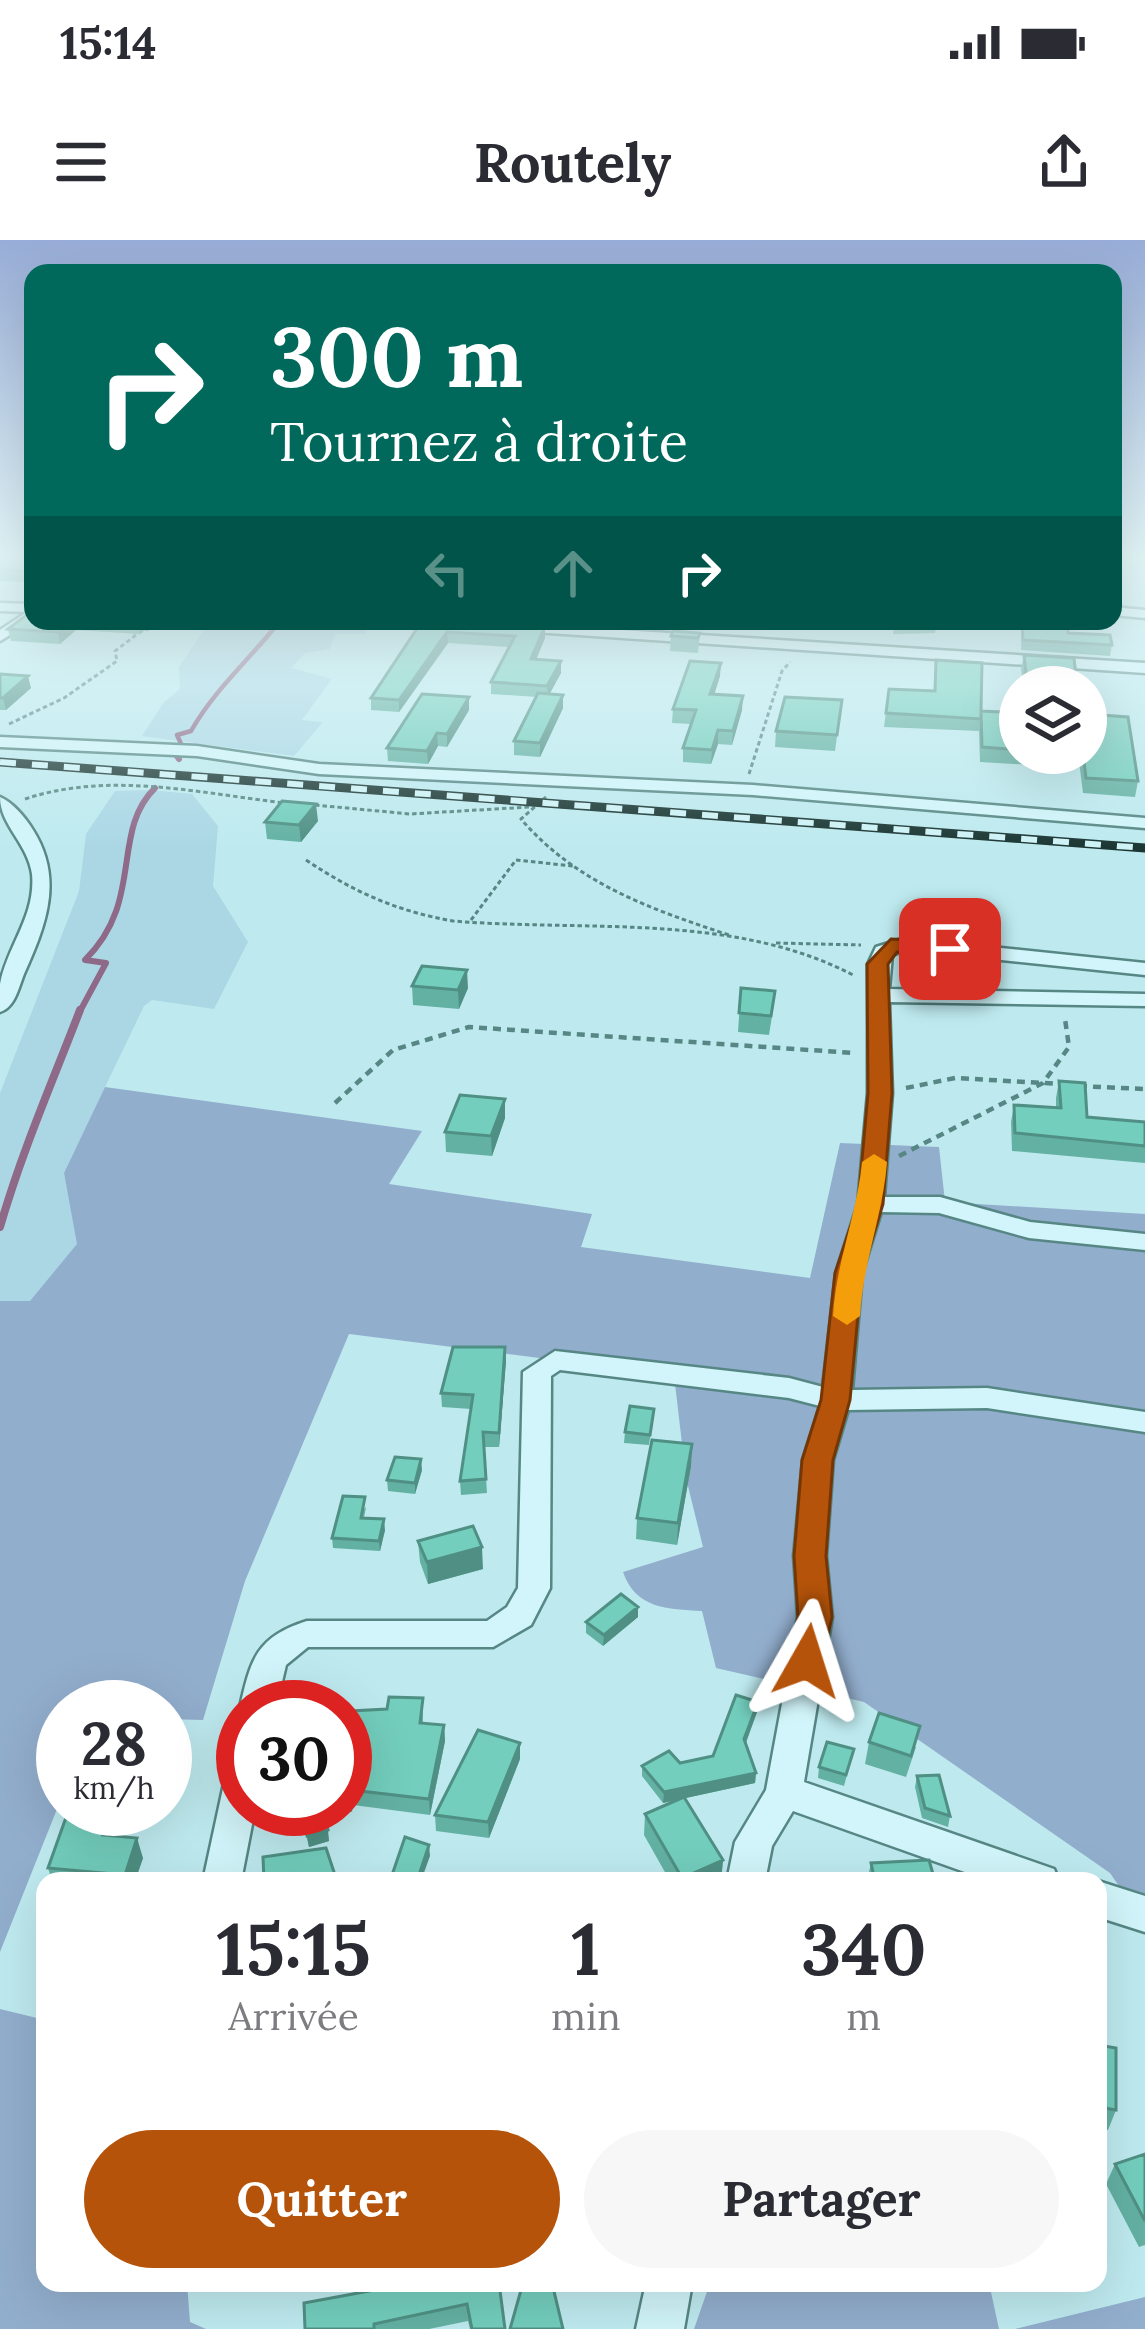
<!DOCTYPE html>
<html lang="fr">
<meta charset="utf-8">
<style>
:root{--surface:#fff;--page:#f7f7f7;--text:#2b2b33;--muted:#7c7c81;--accent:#b45309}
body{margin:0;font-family:Lora,serif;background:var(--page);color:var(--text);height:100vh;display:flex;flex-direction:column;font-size:45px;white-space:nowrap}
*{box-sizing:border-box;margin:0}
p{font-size:39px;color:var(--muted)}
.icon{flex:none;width:66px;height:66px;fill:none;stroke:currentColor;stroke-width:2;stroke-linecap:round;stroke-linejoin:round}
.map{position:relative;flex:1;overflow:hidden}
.drawer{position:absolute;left:36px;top:1632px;width:1071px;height:420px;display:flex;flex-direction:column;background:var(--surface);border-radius:24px;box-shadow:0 12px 48px #0002}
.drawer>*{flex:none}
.top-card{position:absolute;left:24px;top:24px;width:1098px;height:366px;border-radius:24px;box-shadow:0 12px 48px #0002;background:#00695c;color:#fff;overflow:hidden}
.controls{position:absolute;left:999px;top:426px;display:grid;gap:24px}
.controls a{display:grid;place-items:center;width:108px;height:108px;border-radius:50%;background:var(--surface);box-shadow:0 12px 48px #0002;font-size:60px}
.speed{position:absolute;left:36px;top:1440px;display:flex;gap:24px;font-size:60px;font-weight:700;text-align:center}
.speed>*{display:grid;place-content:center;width:156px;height:156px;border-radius:50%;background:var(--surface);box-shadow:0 12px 48px #0002;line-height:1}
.speed small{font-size:30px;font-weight:400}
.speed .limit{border:18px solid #d22;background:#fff;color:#111}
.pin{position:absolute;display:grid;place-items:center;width:102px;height:102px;color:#fff;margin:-51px;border-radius:24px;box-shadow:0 6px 18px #0006}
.me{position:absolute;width:132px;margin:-66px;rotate:6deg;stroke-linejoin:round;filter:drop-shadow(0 0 9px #0008)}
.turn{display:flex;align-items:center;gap:42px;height:252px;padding:0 48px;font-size:54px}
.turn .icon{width:156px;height:156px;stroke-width:2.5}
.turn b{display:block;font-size:84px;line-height:102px}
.lanes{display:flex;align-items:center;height:114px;padding:0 48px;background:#0003;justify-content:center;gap:60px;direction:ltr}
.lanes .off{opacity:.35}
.eta{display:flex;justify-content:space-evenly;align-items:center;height:204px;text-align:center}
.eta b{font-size:72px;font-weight:700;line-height:84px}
.cta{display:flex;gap:24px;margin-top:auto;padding:24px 48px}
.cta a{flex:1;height:138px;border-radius:72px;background:var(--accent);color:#fff;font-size:48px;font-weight:700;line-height:138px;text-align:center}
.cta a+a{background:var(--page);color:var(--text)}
.status{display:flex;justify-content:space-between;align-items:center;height:84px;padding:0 60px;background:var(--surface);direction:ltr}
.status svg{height:33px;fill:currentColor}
header{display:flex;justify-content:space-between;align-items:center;height:156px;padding:0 48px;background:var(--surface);font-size:54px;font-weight:700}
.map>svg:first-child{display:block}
.farmland{fill:#abd7e5}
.green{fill:#92aecd}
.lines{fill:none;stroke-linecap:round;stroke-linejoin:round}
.stream-far2{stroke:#8e6988;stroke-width:4.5}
.stream-far1{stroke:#8e6988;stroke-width:6}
.stream{stroke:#8e6988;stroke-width:8}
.street-casing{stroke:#568784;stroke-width:5}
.path-far1{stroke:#568784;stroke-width:3;stroke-dasharray:4.5 3;stroke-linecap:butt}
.path{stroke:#568784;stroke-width:4.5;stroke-dasharray:8 6;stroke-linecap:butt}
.street{fill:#d1f5fa;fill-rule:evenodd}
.rail-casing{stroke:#1b3633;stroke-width:9}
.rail{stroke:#cef2f6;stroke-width:6;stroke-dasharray:16;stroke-linecap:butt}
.wall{fill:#63b1a3}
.shaded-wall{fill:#509084}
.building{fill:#73cebd;stroke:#509084;stroke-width:3}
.route{fill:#b45309;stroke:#753606;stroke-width:3}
.slow{fill:#f59e0b}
</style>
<div class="status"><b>15:14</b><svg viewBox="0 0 49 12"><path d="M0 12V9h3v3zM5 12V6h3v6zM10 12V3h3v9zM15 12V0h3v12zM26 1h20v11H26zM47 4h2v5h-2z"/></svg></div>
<header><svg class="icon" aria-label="menu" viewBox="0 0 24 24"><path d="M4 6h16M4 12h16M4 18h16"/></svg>Routely<svg class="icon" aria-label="share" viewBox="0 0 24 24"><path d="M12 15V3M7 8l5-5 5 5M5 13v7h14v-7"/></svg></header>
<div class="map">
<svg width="1145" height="2089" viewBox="0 0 1145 2089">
<rect width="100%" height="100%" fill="#beeaef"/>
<path class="farmland" d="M210,381H373L365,394H335L330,409L305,413L291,428L332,439L302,480L323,482L294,516L142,496L164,462L180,449L179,427Z
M151,550L192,554L218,586L213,646L248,702L214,769L152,760L144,766L64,933L78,1004L30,1062L0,1061V853L79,651L86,594L115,551Z"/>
<path class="green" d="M105,847L422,891L389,944L592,974L581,1007L810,1038L840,903L939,907L945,962L1145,974V1684L1110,1633L864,1462L716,1428L702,1371C667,1369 636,1369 623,1332L703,1307L686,1238L674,1135L349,1094L245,1341L203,1480L165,1479V1467H63V1554L0,1712V1061H30L77,1004L64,933Z
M0,1769L45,1780V2043H187L190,2082L206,2089H0Z
M710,2043H989L999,2089H694Z
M1145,2057V2089H1015Z"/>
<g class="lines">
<path class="stream-far2" d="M177,516L172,509L182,506L177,495L191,491C215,449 250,419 280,381"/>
<path class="stream-far1" d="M175,513L179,519
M79,773L106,723L85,720C145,661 110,592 155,548"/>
<path class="stream" d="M0,987C22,911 52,843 80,770"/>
<g class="street-casing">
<path id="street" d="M0,363L33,364V381L0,401V390L27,372L0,371Z
M1113,367L1145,370V378L1113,375Z
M509,383L1145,423V433L504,390L502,387Z
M0,497L197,506L319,524L753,545L1145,578V588L753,555L319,534L197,516L0,507Z
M0,557C13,563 25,577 33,590C64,639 46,685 24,734C18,749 15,767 0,772C0,763 0,753 0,744C7,706 36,676 32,634C28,604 0,585 0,557Z
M905,698L1145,723V735L906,710L892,715L889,749L1145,754V766L889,762L892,853L884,957H940L1030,982L1145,994V1010L1029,998L939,973L881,972L862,1033L852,1150L987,1148L1145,1172V1192L987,1168L848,1170L833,1220L826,1316L832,1377L804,1542L1054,1629L1059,1641H990L793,1571L772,1606L765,1641H727L735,1602L766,1550L798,1377L794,1316L803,1220L820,1166L789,1158L560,1130L551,1136L550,1348L531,1385L493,1407H308L286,1425L276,1467H243V1472L240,1467C251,1418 257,1397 307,1381H487L507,1367L518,1348L523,1132L555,1111L789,1138L823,1147L836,1033L858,964L868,853V724L876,707Z
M243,1523V1569H255L241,1641H203L225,1539L230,1528Z
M1098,1641L1145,1656V1692L1098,1677Z
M646,2043H692L684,2089H636Z"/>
</g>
<path class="path-far1" d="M9,484L64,458L117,421L115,411L140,392L169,381
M749,534L782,431L790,422
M546,557L521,579C576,643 650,669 729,695
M25,559C109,531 198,553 285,563
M315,565L410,574L529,567
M306,620C354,652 396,671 453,681C586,692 734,672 855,736
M471,680L516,620L573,626
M776,703L861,705"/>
<path class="path" d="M1079,846L1145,849
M906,848L955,838L1062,844
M335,863L393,810L469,787L854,813
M899,916L1043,843L1069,807L1065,779"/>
<use href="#street" class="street"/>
<g class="rail-casing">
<path id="rail" d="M0,522L1145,608"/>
</g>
<use href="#rail" class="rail"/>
</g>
<path class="wall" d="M0,315H33V340L30,342L0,341Z
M33,381H154L140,394L76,390L60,404L11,401L8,389Z
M422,381L545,398L536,420L561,433L549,454L563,455V468L540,517L514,515V501L537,457L491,454V442L509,407L448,403L399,472L371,470V458Z
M530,381H614L613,384Z
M680,381H732L731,383L706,390L680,389Z
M894,381H937L935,393L893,394Z
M1022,381L1112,405L1110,416L1021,410Z
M700,393L698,413L670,411L671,396Z
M1024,415L1074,418L1077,447H1024L1021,429Z
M936,420L981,471L1002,482L1020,483V513H1034L1032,525L980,522L979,491L884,487L889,449L934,451Z
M0,434L31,448L6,470H0Z
M720,436L714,454L742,470L732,505L718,504L711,524L683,522V508L691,484L672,483L673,469Z
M842,460L835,511L775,507L776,491Z
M469,470L447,507L438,506L428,524L388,521L387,508Z
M1078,513H1086L1138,541L1135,557L1083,553Z
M318,581L301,602L267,599L265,582Z
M412,746L468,748L459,769L413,765Z
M741,748L773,770L769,795L738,792Z
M1059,841L1087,877L1145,882V923L1012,911L1011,882L1014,865L1056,868V858Z
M505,878L492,916L446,912L445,892Z
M506,1121L499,1207H484L487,1253L461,1255L460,1241L471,1169L442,1167L441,1153Z
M654,1169L649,1205L624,1203L625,1192Z
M692,1204L691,1226L677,1305L636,1299L637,1278Z
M422,1230L415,1254L388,1251L387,1240Z
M366,1267L364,1278L385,1290L380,1311L333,1308L332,1298Z
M418,1301L483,1329L428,1344L420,1322Z
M638,1367V1377L603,1406L586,1393V1382Z
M423,1458V1483L444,1485L445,1501L430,1575L353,1565L352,1572L323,1571L329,1601L309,1607L300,1569H345V1521L387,1469Z
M758,1462L757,1472L746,1503L756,1533L755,1543L685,1558L723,1620L721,1641H670L644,1595L645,1574L680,1559L663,1563L642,1536V1526L680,1523L713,1516Z
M869,1502L916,1507L906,1537L865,1524Z
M854,1509L844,1546L818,1538L819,1527Z
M520,1519L489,1598L436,1591L435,1575Z
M917,1536L950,1576L948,1587L922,1578L915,1547Z
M69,1569H126L116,1596L143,1618L135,1641H52L48,1628Z
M871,1623L935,1641H867Z
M1098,1805L1116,1870L1108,1890L1098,1889Z
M1145,1914V2005L1139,2007L1106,1944L1115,1924Z
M499,2043L505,2089H470L468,2081L429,2089H305Z"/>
<path class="shaded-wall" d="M33,327V340L30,342L28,331Z
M71,381H75L76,390L60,404L58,392Z
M154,381L140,394L138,382Z
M706,381H732L731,383L706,390Z
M545,386V398L531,431V419Z
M447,392L448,403L399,472V460Z
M561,421V433L548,457L547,446Z
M721,423L720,436L710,468V454Z
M28,436L31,448L6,470L3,458Z
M563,455V468L540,517V503Z
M743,456L742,470L732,505L733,491Z
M469,457V470L447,507V494Z
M718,490V504L711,524L712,510Z
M437,493L438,506L428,524L427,511Z
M316,564L318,581L301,602L299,585Z
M467,730L468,748L459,769L458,750Z
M505,859V878L492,916L491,896Z
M505,1107L506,1121L499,1207V1193Z
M692,1204L691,1226L677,1305L678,1283Z
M421,1219L422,1230L415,1254V1243Z
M384,1279L385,1290L380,1311L379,1301Z
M482,1307L483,1329L428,1344L427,1322Z
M638,1367V1377L603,1406L604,1395Z
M758,1462L757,1472L743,1510L744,1499Z
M444,1485L445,1501L430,1575L429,1559Z
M520,1503V1519L489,1598L488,1582Z
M756,1533L755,1543L663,1563L664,1552Z
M113,1569H126L109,1616L103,1595Z
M328,1590L329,1601L309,1607L307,1596Z
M137,1598L143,1618L135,1641H126L125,1635Z
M429,1605L430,1616L421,1641H417Z
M723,1620L721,1641H682V1638Z"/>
<path class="building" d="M0,315H33V327L28,331L0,329Z
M33,370V381H71L58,392L8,389Z
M422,381H465L545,386L531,419L561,421L547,446L491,442L515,396L447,392L399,460L371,458Z
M1022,381L1067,383L1068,393L1110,395L1112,405L1023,400Z
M673,391L700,393L698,398L671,396Z
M1024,415L1074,418L1077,446L1027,442Z
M936,420L982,423L981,471L1002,472V482L1020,483V510L982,507L981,472V479L886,473L889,449L935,451Z
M690,421L721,423L710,454L743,456L733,491L718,490L712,510L683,508L696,470L673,469Z
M0,434L28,436L3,458H0Z
M538,453L563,455L540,503L514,501Z
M422,454L469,457L447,494L437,493L427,511L387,508Z
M785,457L842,460L837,495L776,491Z
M1086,474L1128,477L1138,541L1086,538L1083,513H1086Z
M282,561L316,564L299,585L265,582Z
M422,726L467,730L458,750L412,746Z
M741,748L775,751L771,776L739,773Z
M1059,841L1085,843L1087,877L1145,882V906L1015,893L1014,865L1061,868Z
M460,855L505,859L491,896L445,892Z
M453,1107H505L499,1193L483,1192L486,1239L460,1241L473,1155L441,1153Z
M630,1166L654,1169L650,1195L625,1192Z
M652,1200L692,1204L678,1283L637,1278Z
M395,1217L421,1219L415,1243L387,1240Z
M343,1256L365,1257L361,1278L384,1279L379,1301L332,1298Z
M473,1286L482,1307L427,1322L418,1301Z
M621,1354L638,1367L604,1395L586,1382Z
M736,1455L758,1462L744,1499L756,1533L664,1552L642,1526L669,1511L680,1523L713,1516Z
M389,1457L423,1458L420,1483L444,1485L429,1559L351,1550L350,1556H345V1521H347L351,1471L387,1469Z
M879,1473L920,1486L911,1516L869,1502Z
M478,1490L520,1503L488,1582L435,1575Z
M827,1502L854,1509L846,1535L819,1527Z
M939,1535L950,1576L925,1568L917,1536Z
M684,1557L723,1620L682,1638L645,1574Z
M69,1569H113L103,1595L137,1598L125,1635L48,1628Z
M300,1569H322L328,1590L307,1596Z
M405,1597L429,1605L417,1641H390Z
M326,1608L337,1641H264L263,1617Z
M929,1620L935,1641H875L871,1623Z
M1098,1805L1116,1808V1870L1098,1867Z
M1145,1914V1981L1115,1924Z
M379,2043H499L505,2089H472L467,2064L374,2084V2089H305L304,2063L380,2049Z
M523,2043H552L563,2089H510Z"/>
<linearGradient id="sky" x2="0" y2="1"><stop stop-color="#98add7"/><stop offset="0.52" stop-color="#e2f6f8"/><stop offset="1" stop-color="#e2f6f8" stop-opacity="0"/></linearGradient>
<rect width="1145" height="608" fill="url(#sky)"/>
<path class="route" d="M891,699L950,702L960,709L950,715L897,712L888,724L892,853L883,964L862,1033L850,1160L833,1220L826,1316L832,1377L820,1431H795L790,1421L798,1377L794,1316L802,1220L821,1160L835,1033L858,964L868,853L867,724Z"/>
<path class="slow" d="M874,914L887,922C883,975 863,1022 860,1076L847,1085L833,1076C836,1022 857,975 862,922Z"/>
</svg>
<div class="controls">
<a><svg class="icon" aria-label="layers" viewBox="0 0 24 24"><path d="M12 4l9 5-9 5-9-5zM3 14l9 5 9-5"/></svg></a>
</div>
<div class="speed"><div>28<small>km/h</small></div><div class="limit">30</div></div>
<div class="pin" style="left:950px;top:709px;background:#d93025"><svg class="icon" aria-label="arrive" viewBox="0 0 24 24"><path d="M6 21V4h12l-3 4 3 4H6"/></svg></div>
<svg class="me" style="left:807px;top:1421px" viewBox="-20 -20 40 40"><path d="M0-17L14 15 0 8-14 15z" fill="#b45309" stroke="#fff" stroke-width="4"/></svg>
<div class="top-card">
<div class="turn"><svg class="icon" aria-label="right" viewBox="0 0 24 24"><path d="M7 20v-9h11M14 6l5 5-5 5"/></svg><div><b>300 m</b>Tournez à droite</div></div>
<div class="lanes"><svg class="icon off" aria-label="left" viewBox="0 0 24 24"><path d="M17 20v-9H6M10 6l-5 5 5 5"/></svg><svg class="icon off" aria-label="ahead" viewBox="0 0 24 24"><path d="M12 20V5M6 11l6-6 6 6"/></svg><svg class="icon" aria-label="right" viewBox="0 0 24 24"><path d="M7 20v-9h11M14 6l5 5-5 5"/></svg></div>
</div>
<section class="drawer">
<div class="eta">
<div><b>15:15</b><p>Arrivée</p></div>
<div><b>1</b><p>min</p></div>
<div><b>340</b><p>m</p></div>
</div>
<div class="cta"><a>Quitter</a><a>Partager</a></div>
</section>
</div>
